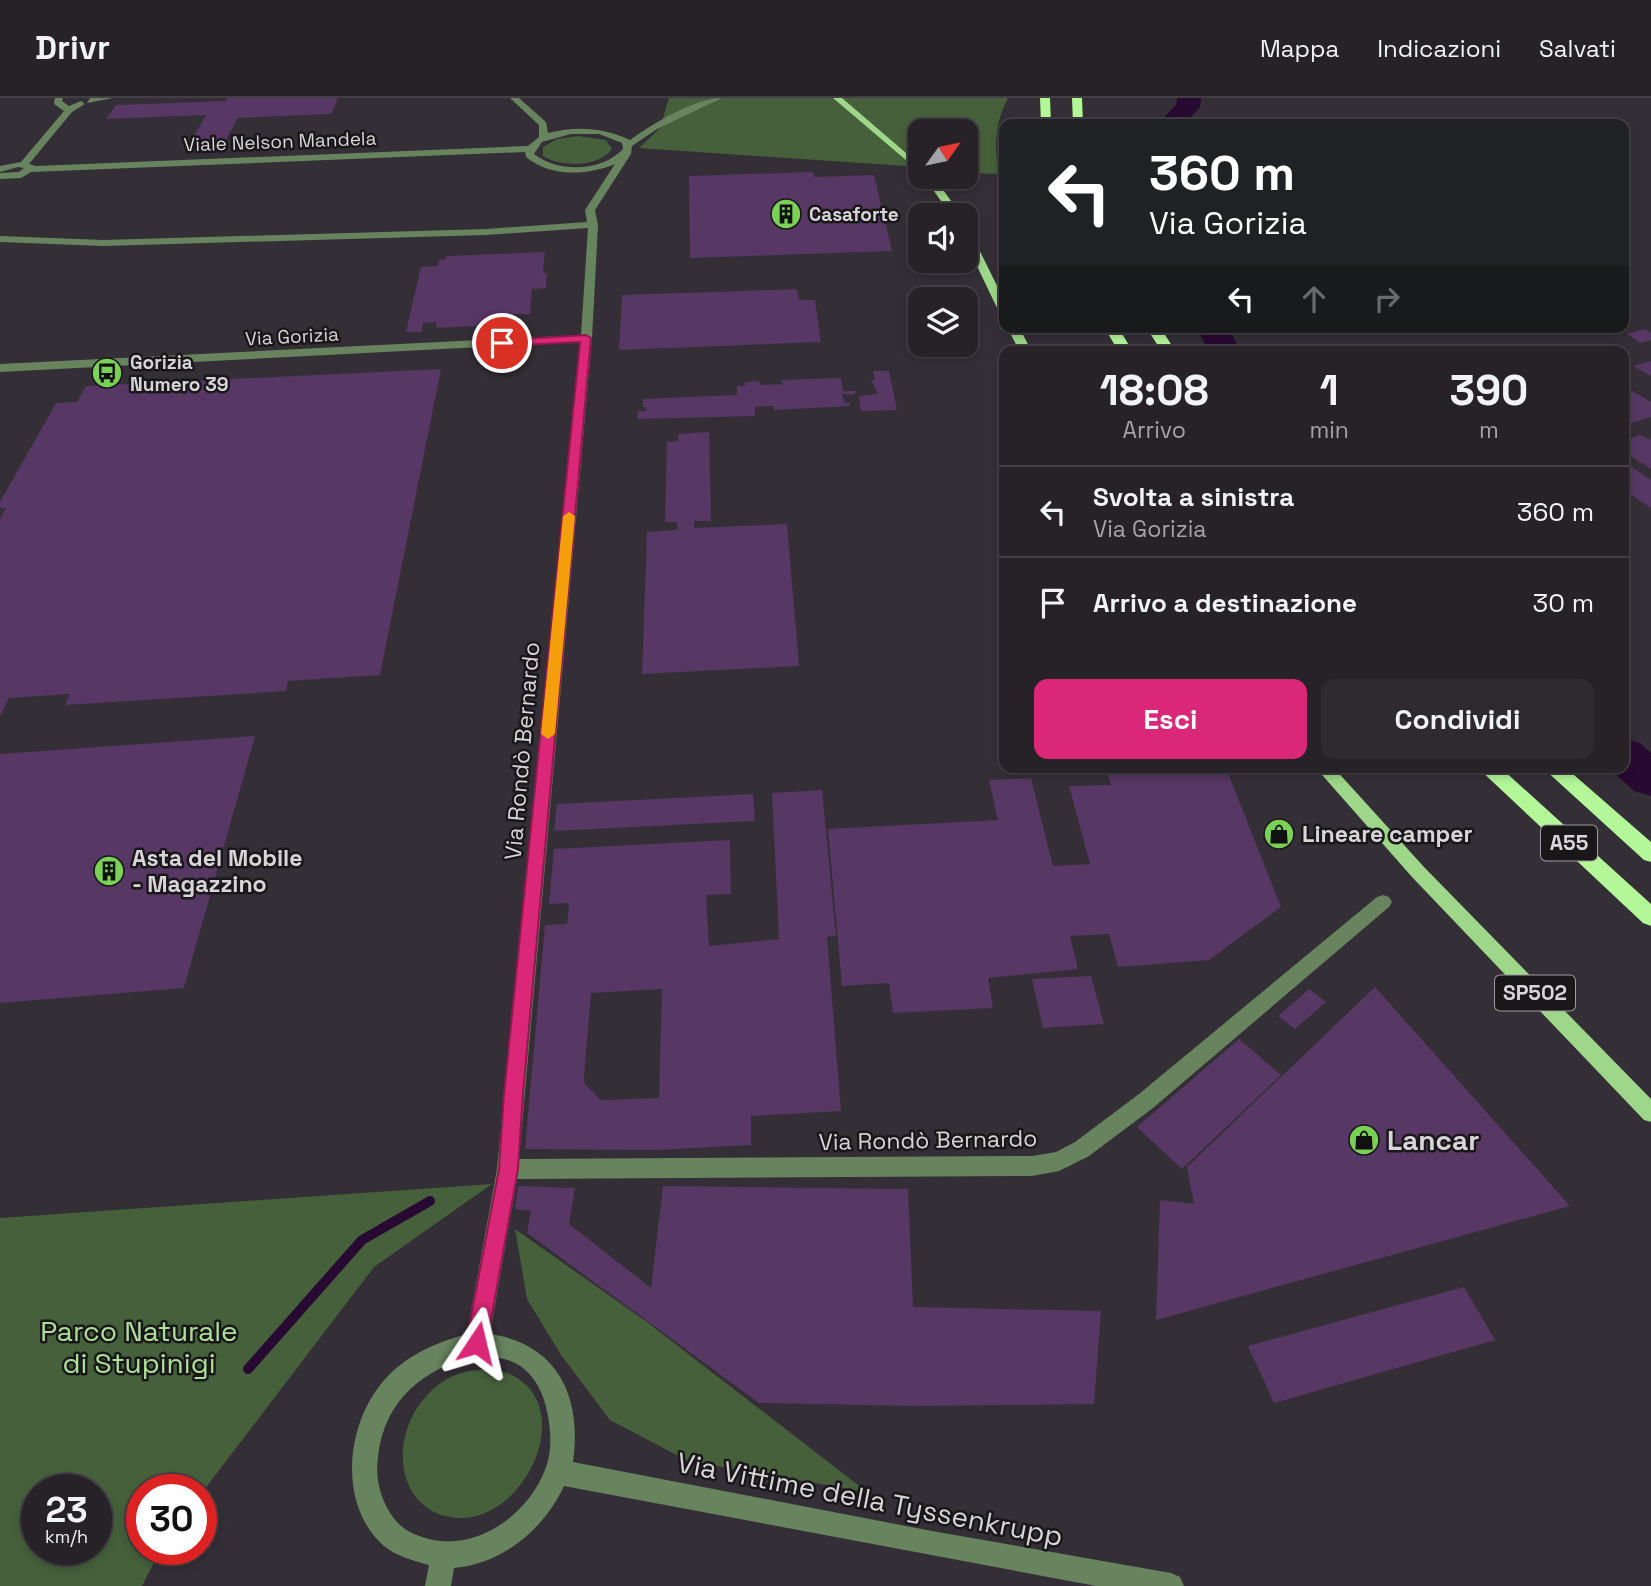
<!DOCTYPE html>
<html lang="it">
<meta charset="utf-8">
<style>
:root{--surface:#272228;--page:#2f2a30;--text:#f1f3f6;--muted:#a4a4a8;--line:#433f45;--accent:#db2777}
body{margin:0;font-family:"Space Grotesk",sans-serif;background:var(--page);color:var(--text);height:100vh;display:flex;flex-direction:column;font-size:26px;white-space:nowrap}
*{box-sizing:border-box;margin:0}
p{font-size:23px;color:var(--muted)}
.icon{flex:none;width:38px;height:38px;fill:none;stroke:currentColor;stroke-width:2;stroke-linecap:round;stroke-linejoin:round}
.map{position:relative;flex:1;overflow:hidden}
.side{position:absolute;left:999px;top:248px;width:630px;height:427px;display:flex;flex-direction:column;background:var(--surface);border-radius:14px;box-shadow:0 4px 10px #0003,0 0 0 2px var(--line)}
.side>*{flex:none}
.guide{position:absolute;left:999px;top:21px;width:630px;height:214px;border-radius:14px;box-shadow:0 4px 10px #0003,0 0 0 2px var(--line);background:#202124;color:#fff;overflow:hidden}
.needle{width:46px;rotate:57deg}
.buttons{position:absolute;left:908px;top:21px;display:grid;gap:14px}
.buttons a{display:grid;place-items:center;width:70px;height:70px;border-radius:14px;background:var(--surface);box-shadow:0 4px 10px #0003,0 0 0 2px var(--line);font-size:35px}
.speed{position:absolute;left:21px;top:1376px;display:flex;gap:14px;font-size:35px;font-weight:700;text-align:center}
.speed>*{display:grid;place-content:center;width:91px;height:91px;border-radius:50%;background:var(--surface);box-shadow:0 4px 10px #0003,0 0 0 2px var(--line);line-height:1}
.speed small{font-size:18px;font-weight:400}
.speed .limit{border:10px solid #d22;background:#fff;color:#111}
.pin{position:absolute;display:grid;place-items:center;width:60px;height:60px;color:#fff;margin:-30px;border:4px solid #fff;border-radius:50%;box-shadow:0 2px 7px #0007}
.me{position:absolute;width:77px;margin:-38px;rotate:10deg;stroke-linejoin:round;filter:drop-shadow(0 0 5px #0008)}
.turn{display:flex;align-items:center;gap:24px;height:147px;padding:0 35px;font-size:32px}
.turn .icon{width:91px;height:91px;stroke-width:2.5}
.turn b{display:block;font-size:49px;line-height:60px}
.lanes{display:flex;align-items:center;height:66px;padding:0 35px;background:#0003;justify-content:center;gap:35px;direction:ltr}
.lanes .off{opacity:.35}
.eta{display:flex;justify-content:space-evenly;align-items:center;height:119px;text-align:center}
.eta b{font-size:42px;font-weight:600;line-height:49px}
.button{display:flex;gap:14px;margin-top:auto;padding:14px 35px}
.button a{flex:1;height:80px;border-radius:14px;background:var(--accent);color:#fff;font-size:28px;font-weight:600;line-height:80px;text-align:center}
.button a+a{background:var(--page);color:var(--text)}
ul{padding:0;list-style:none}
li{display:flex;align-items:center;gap:21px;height:91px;padding:0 35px;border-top:2px solid var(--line)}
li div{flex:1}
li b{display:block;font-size:26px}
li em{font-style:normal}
header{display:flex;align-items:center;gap:42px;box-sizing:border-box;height:98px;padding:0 35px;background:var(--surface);border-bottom:2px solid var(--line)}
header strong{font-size:33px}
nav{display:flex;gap:38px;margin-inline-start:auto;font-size:24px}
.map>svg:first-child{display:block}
.green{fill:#45603b;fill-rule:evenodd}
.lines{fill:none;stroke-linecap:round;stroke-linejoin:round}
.stream{stroke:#280932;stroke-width:10}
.river{fill:#280932;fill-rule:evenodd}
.building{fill:#573763;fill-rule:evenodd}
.minor{fill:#68845f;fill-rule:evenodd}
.major{fill:#9ed789;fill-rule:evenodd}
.highway{fill:#b3f799;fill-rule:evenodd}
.route{fill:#db2777;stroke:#8e194d;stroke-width:2}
.slow{fill:#f59e0b}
.labels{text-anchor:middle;stroke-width:5;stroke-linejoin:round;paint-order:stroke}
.far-street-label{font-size:19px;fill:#d8d5d9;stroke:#1a171b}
.far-poi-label{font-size:19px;font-weight:bold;fill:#d8d5d9;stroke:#1a171b;text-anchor:start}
.shield{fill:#1a171b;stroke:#9f9ca0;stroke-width:2}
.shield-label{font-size:21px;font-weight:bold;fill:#d8d5d9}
.street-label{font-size:23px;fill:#d8d5d9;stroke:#1a171b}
.poi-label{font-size:23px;font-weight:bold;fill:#d8d5d9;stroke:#1a171b;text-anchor:start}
.near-poi-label{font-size:28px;font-weight:bold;fill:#d8d5d9;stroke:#1a171b;text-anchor:start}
.near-park-label{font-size:28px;fill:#ace098;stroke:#1a171b}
.near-street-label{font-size:28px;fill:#d8d5d9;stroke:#1a171b}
</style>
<header>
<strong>Drivr</strong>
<nav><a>Mappa</a><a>Indicazioni</a><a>Salvati</a></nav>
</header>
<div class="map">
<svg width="1651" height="1488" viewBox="0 0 1651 1488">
<rect width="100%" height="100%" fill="#342e36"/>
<path class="green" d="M669,0H1008C995,24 993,51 1000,76L966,75V33H920V69L639,50L660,30Z
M578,38L606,42L612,51C599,70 560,69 543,58V49L557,41Z
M492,1086L374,1169L201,1396V1391H142V1451H161L142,1488H0V1120ZM37,1391H96V1451H37Z
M515,1131L647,1224L867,1394L688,1363L610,1322L561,1257L527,1201Z
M491,1271C498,1273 506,1274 512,1277C585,1314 512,1450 434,1414C421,1407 412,1397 407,1383C394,1346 412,1303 445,1282C460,1273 475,1272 491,1271Z"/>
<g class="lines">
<path class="stream" d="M248,1271L362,1142L430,1103"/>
<path class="river" d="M1177,0H1201L1200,9L1184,26H1158L1176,7Z
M1196,229H1228L1241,254H1209Z
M1624,640L1640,645L1651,655V698L1634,693L1609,670H1624Z"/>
</g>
<path class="building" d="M228,0H338L331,16L238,20L221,51L185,53L206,17L106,21L116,7L226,3Z
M813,74L814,79L874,77L892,153L690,160L689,78Z
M545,154L543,175H547L546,190L532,191L530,216H513L512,226L436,230L437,224L423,225L422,234H406L421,169L438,168L439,162L446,161V158Z
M797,191L799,202H815L821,244L619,252L622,197Z
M1644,231L1651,235V242L1641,245L1627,236Z
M1651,263V278L1633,268Z
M441,271L380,577L288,583L286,593L65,607L70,596L9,600L0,618V421L6,410H0V404L56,305L77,304L86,288Z
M873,273H889L897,312L861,313L859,298L878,296L871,282H875Z
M841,280L843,293H857L853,297L842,296L845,305H850V308L774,312L773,308L755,309V318L637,321L638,313H646V309H643V301L737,297V288H745V284L759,283L760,287L783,286L781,282Z
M1624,288L1651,304V319L1624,327Z
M709,334L711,423H694V430L787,426L799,568L642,576L647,434L677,432V424H665L667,344L678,343V336Z
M1640,337L1651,342V371L1624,354V342Z
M1624,364L1651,382V410L1624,392Z
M255,638L184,890L0,905V656Z
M1106,670H1226L1281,809L1209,862L1118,869L1109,836L1070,838L1078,871L988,880L993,910L893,915L889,885L842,888L828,731L998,722L989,682L1031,680L1053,768L1090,766L1069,688L1111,687Z
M822,692L836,838L827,839L841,1013L751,1018V1047L658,1052L525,1051L545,827L567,826L569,805L549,806L554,751L730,742L731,796L706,797L709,848L779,841L772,695ZM662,891L659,1000L601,1002L585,986L584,979L591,895Z
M753,696L755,723L554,733L557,706Z
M1091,878L1104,926L1043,930L1032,881Z
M1375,889L1570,1108L1156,1222L1160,1102L1194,1106L1187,1069Z
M1309,891L1326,904L1295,931L1278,918Z
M1239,941L1281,977L1182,1071L1137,1029Z
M518,1088L575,1090L569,1126L651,1190L663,1088L908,1091L913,1209L1101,1213L1094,1306L917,1308L759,1305L527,1135L531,1113L515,1111Z
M1464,1189L1495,1242L1274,1305L1248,1248Z"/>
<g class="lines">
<path class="minor" d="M55,0H63L62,3L69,8L81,3L85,6L72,14L29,66L36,68L528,48L539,39V27L510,0H519L546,24L548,35C577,28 602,29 630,42C652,26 695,0 722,0L657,31L632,48L631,56L595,112L598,127L592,240L519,1061L1032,1058L1056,1054L1075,1044L1139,996L1377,799L1383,797L1389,799L1392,804L1389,809L1153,1010L1089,1058L1059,1073L1032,1078L517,1081L490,1236C559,1246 582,1300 573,1364L932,1433L1171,1475L1180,1479L1184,1488H1096L564,1388C544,1431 503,1466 454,1470L451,1488H425L429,1467C414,1463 396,1458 384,1448C336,1406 346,1321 388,1278C409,1256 438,1244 467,1236L497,1071L580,244L0,274V266L581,237L588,130L486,137L104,148L0,144V138L104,142L486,131L587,124L585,112L615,66C586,78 550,79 526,59L525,54L31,74L21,80L0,81V75L19,74L24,70L18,69L0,74V68L21,64L64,13L54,6ZM571,36H599L622,45L623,51C602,74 558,75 534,56L542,44ZM477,1257C488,1259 503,1259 513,1264C531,1272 542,1291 546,1309C551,1329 553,1353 545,1372C528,1416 480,1451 433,1442C416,1438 403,1433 393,1419C380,1401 375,1380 378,1359C384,1302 424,1270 477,1257Z
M90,0H113L87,5Z"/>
<path class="major" d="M833,0H842L920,67V74Z
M924,79H934L961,117H951Z
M966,132L971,135L1004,202V215L998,212L966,145Z
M1007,229H1019L1032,254H1020Z
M1316,670H1334L1424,769L1651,1001V1024L1644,1022L1412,779Z"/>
<path class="highway" d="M1040,0H1050L1051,26H1041Z
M1072,0H1082L1083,26H1073Z
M1104,229H1118L1133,254H1119Z
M1146,229H1160L1176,254H1162Z
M1478,670H1501L1651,806V828L1643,825Z
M1543,670H1566L1651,744V764L1644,762Z"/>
</g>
<path class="route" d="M586,237L591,240L523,996L518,1071L487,1245L484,1253L477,1256L469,1253L466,1245L499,1071L504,996L580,244L502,248L497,245L502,242Z"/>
<path class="slow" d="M569,414L575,418L555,636L548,641L541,636L563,418Z"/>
<defs>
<g id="building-disc" transform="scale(1.575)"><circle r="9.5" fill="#7bd156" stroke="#1a171b"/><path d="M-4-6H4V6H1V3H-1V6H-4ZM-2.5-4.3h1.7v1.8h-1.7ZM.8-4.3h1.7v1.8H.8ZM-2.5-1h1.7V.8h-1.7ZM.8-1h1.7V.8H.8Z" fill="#111"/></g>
<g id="bus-disc" transform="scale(1.575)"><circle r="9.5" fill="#7bd156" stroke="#1a171b"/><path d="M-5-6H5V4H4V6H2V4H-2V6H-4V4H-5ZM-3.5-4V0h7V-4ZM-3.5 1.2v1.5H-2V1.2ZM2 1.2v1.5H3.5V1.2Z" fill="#111"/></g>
<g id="shop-disc" transform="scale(1.575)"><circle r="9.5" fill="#7bd156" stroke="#1a171b"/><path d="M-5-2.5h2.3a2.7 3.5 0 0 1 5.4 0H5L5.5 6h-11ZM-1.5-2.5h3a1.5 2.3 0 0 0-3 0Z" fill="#111"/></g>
</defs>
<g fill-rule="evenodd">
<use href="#building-disc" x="786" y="116"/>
<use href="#bus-disc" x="107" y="275"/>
<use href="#shop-disc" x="1279" y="736"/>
<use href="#building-disc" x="109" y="773"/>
<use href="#shop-disc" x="1364" y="1042"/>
</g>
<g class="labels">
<g class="far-street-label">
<text transform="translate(280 43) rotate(-2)" y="7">Viale Nelson Mandela</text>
<text transform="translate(292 238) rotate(-3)" y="7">Via Gorizia</text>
</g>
<g class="far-poi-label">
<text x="809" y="123">Casaforte</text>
<text x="130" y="271">Gorizia<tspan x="130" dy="22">Numero 39</tspan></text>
</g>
<g class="shield">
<rect x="1541" y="727.5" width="56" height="35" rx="5"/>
<rect x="1495" y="877.5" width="80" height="35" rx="5"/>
</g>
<g class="shield-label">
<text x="1569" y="752">A55</text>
<text x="1535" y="902">SP502</text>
</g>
<g class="street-label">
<text transform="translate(522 653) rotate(-85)" y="8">Via Rondò Bernardo</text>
<text transform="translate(928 1042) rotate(-1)" y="8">Via Rondò Bernardo</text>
</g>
<g class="poi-label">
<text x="1302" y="744">Lineare camper</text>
<text x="132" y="768">Asta del Mobile<tspan x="132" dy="26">- Magazzino</tspan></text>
</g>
<g class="near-poi-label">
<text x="1387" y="1052">Lancar</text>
</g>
<g class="near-park-label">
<text x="139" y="1243">Parco Naturale<tspan x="139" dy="32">di Stupinigi</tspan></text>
</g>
<g class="near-street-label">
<text transform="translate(870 1401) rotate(11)" y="10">Via Vittime della Tyssenkrupp</text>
</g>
</g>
</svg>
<div class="buttons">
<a><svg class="needle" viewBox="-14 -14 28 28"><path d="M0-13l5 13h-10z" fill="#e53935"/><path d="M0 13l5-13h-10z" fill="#a4a4a8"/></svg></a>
<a><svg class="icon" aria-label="sound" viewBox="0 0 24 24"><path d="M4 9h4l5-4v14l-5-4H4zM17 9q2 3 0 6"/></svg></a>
<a><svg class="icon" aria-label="layers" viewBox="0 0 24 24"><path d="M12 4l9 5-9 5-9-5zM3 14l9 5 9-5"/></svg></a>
</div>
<div class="speed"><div>23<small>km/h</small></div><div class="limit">30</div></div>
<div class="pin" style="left:502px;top:245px;background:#d93025"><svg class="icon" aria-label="arrive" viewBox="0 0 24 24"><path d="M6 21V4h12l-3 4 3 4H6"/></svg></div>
<svg class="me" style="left:477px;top:1245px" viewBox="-20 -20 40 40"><path d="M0-17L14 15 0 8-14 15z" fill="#db2777" stroke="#fff" stroke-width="4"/></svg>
<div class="guide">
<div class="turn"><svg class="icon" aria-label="left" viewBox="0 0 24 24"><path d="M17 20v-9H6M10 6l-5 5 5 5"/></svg><div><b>360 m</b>Via Gorizia</div></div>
<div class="lanes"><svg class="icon" aria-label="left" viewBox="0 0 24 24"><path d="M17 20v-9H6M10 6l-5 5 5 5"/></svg><svg class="icon off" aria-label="ahead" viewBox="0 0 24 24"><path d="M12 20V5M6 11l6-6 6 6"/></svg><svg class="icon off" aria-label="right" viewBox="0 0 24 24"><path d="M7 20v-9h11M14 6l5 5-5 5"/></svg></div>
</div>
<section class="side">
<div class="eta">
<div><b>18:08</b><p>Arrivo</p></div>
<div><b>1</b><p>min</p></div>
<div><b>390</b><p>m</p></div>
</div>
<ul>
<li><svg class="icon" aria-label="left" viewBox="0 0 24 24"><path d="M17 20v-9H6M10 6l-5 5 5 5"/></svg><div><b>Svolta a sinistra</b><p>Via Gorizia</p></div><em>360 m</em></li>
<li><svg class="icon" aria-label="arrive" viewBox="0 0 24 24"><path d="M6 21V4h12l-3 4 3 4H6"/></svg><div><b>Arrivo a destinazione</b></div><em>30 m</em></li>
</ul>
<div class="button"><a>Esci</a><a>Condividi</a></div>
</section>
</div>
